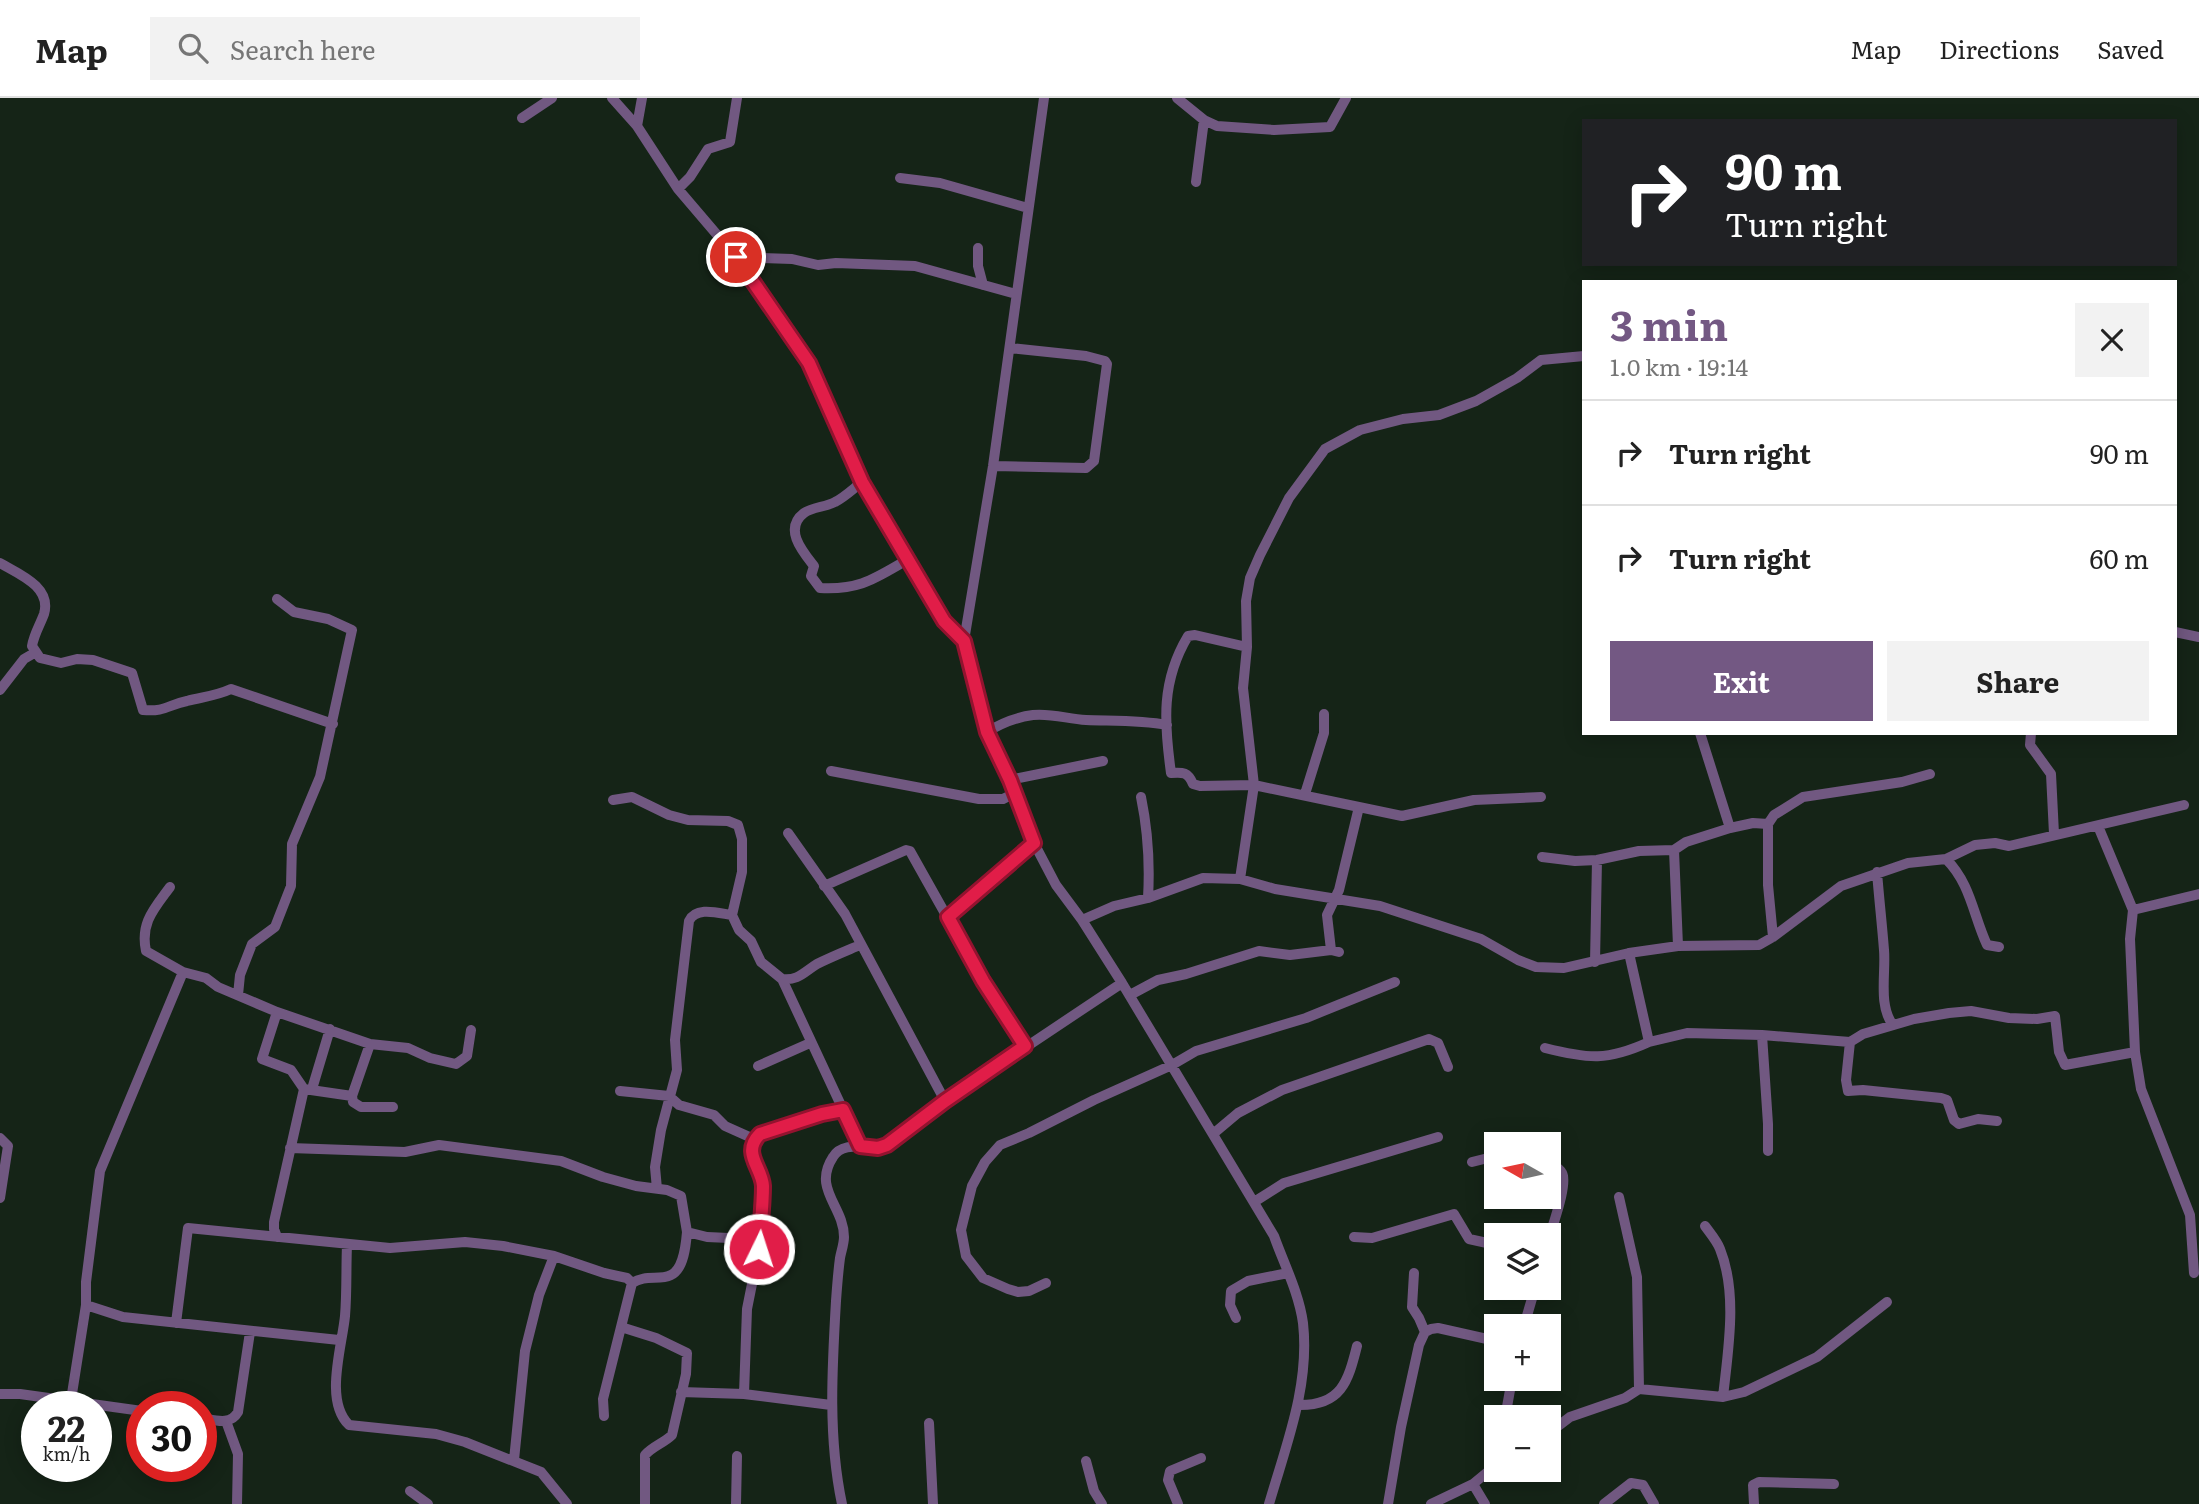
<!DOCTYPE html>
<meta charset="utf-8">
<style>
:root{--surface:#fff;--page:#f2f2f2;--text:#222;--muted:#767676;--line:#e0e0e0;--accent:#735883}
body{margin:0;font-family:Literata,serif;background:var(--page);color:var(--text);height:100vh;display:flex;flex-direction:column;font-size:26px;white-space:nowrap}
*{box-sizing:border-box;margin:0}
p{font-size:23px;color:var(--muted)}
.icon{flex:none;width:38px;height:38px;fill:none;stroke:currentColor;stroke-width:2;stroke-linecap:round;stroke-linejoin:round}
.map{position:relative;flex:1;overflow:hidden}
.drawer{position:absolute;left:1582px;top:182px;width:595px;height:455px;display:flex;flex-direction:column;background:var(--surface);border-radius:0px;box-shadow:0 4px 18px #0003}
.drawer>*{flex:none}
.top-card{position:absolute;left:1582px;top:21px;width:595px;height:147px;border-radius:0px;box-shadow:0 4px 18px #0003;background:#202124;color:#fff;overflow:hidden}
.needle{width:46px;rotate:279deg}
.tools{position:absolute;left:1484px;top:1034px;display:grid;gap:14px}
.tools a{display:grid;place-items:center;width:77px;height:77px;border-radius:0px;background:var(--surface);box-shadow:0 4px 18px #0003;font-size:35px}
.speed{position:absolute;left:21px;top:1293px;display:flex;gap:14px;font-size:35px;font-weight:700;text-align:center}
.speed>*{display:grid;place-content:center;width:91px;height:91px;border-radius:50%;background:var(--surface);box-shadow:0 4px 18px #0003;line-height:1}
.speed small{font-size:18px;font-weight:400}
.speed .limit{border:10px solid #d22;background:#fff;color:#111}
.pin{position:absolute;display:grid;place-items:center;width:60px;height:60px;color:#fff;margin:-30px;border:4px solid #fff;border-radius:50%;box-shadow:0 2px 7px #0007}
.me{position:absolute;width:77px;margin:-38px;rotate:4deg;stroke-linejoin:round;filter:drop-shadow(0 0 5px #0008)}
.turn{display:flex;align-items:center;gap:24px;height:147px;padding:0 28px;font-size:32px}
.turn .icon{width:91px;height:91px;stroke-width:2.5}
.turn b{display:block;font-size:49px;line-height:60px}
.round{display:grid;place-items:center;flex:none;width:74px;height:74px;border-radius:0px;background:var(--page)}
.summary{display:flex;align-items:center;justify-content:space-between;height:119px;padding:0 28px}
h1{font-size:42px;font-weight:700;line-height:52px;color:var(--accent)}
.primary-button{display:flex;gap:14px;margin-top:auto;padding:14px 28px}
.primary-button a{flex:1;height:80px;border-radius:0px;background:var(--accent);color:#fff;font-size:28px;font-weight:700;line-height:80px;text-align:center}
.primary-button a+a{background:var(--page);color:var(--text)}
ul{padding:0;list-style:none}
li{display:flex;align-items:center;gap:21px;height:105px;padding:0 28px;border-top:2px solid var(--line)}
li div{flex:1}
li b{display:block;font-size:26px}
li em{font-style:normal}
header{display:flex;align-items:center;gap:42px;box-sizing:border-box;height:98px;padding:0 35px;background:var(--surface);border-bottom:2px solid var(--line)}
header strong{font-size:33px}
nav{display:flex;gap:38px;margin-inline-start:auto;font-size:24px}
.search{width:490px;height:63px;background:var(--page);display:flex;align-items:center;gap:18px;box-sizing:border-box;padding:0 24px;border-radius:0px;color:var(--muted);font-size:26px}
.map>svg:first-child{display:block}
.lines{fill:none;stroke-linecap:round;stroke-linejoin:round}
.minor{stroke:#715881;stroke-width:10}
.route-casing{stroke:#92132f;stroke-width:18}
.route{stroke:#e11d48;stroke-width:12}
</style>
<header>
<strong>Map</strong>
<div class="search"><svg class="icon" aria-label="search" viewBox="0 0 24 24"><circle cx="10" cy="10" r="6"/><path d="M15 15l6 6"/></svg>Search here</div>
<nav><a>Map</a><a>Directions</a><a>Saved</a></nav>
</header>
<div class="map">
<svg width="2199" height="1406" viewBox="0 0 2199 1406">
<rect width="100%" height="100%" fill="#152417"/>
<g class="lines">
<path class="minor" d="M612,0L637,28L678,91L736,159L809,265L862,384L944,523L964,543
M1044,0L993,368L964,543L987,634L1009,682L1034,745L1056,787L1082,822L1122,885L1274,1138C1284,1166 1299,1195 1303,1225C1310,1288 1286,1347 1269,1406
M1177,0L1204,22L1217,28L1274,32L1330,29L1346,0
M522,20L552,0
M637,28L642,0
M900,80L940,85L1028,110
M1196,84L1204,22
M678,91L690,79L708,51L730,44L737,0
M978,150V168L983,187
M736,159L792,161L818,167L836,165L915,168L1016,196
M993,368L1086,370L1094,363L1107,266L1105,263L1086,258L1010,250
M862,384C854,390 845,399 835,404C826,409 812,409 804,415C783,431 803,454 814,468L811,478L820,490C860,492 874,481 907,462
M0,465C19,476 52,489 44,516C40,527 34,536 32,548L40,560L61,565L77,561L93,562L132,575L143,612C165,614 168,607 187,603C202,599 216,598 231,591L333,626
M2175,534L2199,539
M1247,549L1195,537L1188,538C1161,583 1164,624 1171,675C1183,674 1188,674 1193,686L1200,688L1254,687L1402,718L1474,702L1541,699
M0,592L24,561L36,554
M987,634C1000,626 1017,619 1033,617C1051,615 1068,621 1086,622C1113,623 1141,622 1167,627
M1700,635L1730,730
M2031,635L2030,647L2051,676L2054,736
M831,673L979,701H1003L1013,696
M1009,682L1103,663
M1305,696L1324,635V616
M1141,699C1148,733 1150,766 1148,800
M613,702L632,699L669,717L688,722L728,723L738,727L742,741V774L732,817L739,832L751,843L761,864L782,881L860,1048
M2098,728L2133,812L2130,841L2135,954L2141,991L2190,1117L2194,1175
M788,735L845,816L945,1003
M1674,752L1678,848
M1542,759L1575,763L1597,762L1639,753L1674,752L1686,744L1730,730L1753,725L1768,726
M1946,761C1971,786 1973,817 1987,847L1999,849
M1877,774C1879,800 1882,826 1884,852C1886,875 1878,908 1893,927
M1240,781L1254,687L1243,590L1247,549L1246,503L1250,480L1260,457L1289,400L1325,351L1360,332L1403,321L1439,317L1476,303L1517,280L1541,262L1584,258
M824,788L906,752L910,753L983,883L1025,948
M170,789C154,811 140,825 146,853L183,874L206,880L218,889L277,914L370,946L408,950L430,960L456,966L467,958L471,932
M2133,812L2199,796
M948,819L1034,745
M1082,822L1114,808L1148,800L1203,780L1240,781L1275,791L1380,808L1481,841L1518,862L1536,869L1564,870L1629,855L1678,848L1759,847L1773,839L1841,788L1908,765L1946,761L1975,747L1995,745L2009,748L2184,707
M1773,839L1768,787V726L1774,717L1803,699L1902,684L1930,676
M1331,852L1327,817L1339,792L1359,709
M1595,864L1597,762
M782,881C798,883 804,874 817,866C831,859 846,853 860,847
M238,897L240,877L252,846L275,829L291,788L292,746L320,679L352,532L328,521L294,514L277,501
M1130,897L1158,882L1186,876L1259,853L1290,857L1331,852L1339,854
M277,914L262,961L291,972L304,991
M1762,937L1768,1026V1053
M1649,944L1687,935L1762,937L1850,944L1863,936L1914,921L1949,915L1971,913L2009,920L2037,921L2055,918L2059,954L2065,967L2135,954
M1850,944L1846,982L1848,993L1863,992L1941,1000L1947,1002L1954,1022L1959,1026L1978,1021L1997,1023
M370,946L352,998L353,1004L361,1009H393
M1545,950C1589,961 1607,963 1649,944L1629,855
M758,968L810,945
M312,991L330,931
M620,993L669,998L679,1007L714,1017L725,1028L754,1041
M1213,1036L1238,1015L1282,992L1429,941L1438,945L1448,969
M0,1040L8,1048L0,1100
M290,1050L405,1054L439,1047L561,1063L603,1079L636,1088L667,1092L681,1098L687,1134L707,1139L729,1140L759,1151
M1472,1064L1496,1058
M1549,1065C1554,1068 1559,1069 1562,1075C1568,1086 1553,1126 1549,1140
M657,1091L655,1069L661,1032L677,972L675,942L689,823C696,808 718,815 732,817
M1619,1099L1637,1179L1639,1291
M1254,1104L1284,1085L1438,1039
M1705,1128C1710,1135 1717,1143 1720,1151C1738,1196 1728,1252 1723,1299
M277,1139L274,1131V1124L304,991L352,998
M1354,1139L1372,1140L1454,1116L1469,1141L1496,1147
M347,1147C346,1170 347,1194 345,1218C342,1249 324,1303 349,1327L436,1336L465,1344L541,1374L567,1406
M1414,1175L1412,1209L1419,1220L1425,1234
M632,1185C646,1176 659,1183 671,1177C684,1171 686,1146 687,1134
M1046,1185L1029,1193L1018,1194L1008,1191L983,1180L966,1158L961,1132L972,1088L985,1064L1000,1047L1029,1035L1094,1002L1172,967L1196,953L1306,920L1395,884
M86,1207L123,1219L339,1242
M1236,1220L1230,1207L1231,1193L1248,1183L1288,1175
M176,1225L188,1130L390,1150L465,1144L503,1148L554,1158L604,1175L627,1180L632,1185L603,1301L604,1318
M1524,1228L1535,1190
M621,1229L656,1240L687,1255L686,1276L672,1337C664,1345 653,1348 645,1357V1406
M681,1294L744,1296L831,1307
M0,1296H20L142,1313
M744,1296L747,1211L759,1151L763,1087L753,1065L754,1041L760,1036L823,1016L843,1012
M71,1302L86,1207V1184L100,1073L183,874
M1298,1307C1341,1308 1348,1284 1357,1248
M201,1320C215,1322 230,1328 238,1314L250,1234
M1505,1320L1512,1281
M226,1323L238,1356L237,1406
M929,1325L933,1406
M1549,1335L1570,1319L1625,1300L1639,1291L1723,1299L1744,1294L1817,1259L1887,1204
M514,1362L525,1253L539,1197L554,1158
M1086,1363L1094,1393L1102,1406
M1473,1386L1485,1406
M410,1393L428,1406
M736,1406L737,1358
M842,1406C828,1340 832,1271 836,1203C837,1189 838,1175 840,1160C841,1154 844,1146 844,1139C844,1108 812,1091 833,1059C844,1041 871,1053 887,1047L945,1003L1122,885
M1178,1406L1168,1382L1170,1373L1201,1360
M1388,1406L1401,1329L1419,1247L1425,1234L1431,1231L1438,1230L1496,1243
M1431,1406L1473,1386L1496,1367
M1604,1406L1631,1385L1643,1387L1654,1406
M1754,1406L1753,1387L1759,1384L1834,1386"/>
</g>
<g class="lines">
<g class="route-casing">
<path id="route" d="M736,159L809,265L862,384L944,523L964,543L987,634L1010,682L1034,745L948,819L983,883L1025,948L945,1003L887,1047L878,1050L860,1048L843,1012L822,1016L760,1036C741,1055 762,1069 763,1088C763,1109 760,1131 759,1151"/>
</g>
<use href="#route" class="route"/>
</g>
</svg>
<div class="tools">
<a><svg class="needle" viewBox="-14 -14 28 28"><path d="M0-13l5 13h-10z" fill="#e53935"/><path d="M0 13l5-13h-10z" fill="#767676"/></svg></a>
<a><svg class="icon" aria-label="layers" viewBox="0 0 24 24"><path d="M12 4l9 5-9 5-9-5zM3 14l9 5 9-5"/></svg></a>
<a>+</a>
<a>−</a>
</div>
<div class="speed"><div>22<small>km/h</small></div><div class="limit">30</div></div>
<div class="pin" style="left:736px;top:159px;background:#d93025"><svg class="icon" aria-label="arrive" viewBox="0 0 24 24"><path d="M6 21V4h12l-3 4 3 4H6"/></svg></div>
<svg class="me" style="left:759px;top:1151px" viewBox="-20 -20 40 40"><circle r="17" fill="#e11d48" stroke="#fff" stroke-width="3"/><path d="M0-11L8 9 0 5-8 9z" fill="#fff"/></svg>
<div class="top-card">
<div class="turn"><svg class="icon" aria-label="right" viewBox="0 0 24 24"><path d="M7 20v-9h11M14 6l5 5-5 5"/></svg><div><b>90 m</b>Turn right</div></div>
</div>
<section class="drawer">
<div class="summary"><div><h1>3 min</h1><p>1.0 km · 19:14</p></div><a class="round"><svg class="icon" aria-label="close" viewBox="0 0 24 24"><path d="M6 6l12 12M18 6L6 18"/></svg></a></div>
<ul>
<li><svg class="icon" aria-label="right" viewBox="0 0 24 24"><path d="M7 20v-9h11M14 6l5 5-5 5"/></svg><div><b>Turn right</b></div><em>90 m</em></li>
<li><svg class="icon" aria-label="right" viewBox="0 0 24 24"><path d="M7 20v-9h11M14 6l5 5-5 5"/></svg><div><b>Turn right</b></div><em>60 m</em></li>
</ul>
<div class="primary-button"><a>Exit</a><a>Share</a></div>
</section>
</div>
